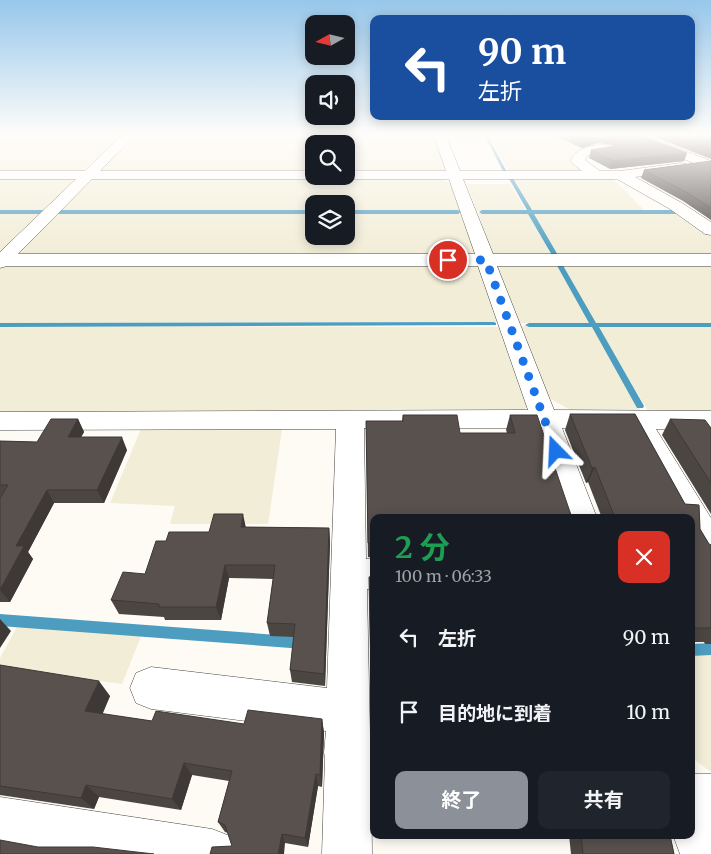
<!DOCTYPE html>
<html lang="ja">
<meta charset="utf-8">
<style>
:root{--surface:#171b24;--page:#20242c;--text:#f1f3f6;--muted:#9ea1a6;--accent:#8c9099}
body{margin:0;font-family:Merriweather,"Noto Sans JP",serif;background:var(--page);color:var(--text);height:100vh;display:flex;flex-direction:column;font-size:19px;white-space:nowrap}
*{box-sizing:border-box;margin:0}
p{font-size:16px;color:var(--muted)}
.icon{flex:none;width:28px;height:28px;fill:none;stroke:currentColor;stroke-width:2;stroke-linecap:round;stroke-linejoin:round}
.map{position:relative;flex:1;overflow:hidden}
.side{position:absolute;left:370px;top:514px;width:325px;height:325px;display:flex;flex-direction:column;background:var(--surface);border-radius:10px;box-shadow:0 2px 12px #0003}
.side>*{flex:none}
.guide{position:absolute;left:370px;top:15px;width:325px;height:105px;border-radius:10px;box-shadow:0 2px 12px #0003;background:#1a4fa0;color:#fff;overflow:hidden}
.needle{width:32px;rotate:262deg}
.buttons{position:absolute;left:305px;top:15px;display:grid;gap:10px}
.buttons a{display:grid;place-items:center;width:50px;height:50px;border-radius:10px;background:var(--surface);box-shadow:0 2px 12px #0003;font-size:25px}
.pin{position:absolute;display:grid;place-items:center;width:42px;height:42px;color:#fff;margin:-21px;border:2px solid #fff;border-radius:50%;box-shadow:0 1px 5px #0007}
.me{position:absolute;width:55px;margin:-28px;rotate:339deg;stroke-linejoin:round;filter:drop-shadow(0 0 4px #0008)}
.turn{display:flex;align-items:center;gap:18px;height:105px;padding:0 25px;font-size:22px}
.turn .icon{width:65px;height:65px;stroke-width:2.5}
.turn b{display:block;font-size:35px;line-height:42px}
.round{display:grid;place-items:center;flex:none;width:52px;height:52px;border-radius:10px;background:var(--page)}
.summary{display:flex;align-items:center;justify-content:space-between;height:85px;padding:0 25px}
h1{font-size:30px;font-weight:700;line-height:38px;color:#1e9e55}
.action{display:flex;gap:10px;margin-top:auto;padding:10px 25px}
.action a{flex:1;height:58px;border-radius:10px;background:var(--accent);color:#fff;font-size:20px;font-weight:700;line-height:58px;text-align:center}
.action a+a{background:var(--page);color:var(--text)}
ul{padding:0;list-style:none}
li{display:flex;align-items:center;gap:15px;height:75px;padding:0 25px}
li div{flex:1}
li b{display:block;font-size:19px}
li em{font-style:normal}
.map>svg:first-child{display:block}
.farmland{fill:#f2edd7}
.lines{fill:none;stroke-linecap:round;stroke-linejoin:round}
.stream{fill:#4d9dc0;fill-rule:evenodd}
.minor-casing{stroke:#434343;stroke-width:1}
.minor{fill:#fff;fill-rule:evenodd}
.wall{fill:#4c4643}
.shaded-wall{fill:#3e3937}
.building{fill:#58514e;stroke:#3e3937}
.route{stroke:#1a73e8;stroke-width:9;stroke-dasharray:0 16.2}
</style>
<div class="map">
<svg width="711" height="854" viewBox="0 0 711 854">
<rect width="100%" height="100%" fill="#fefbf5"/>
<path class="farmland" d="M0,136H125L87,172L0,173Z
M131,136H438L450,171L445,173H346V144H314V173H100L96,171Z
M443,136H484L488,142H445Z
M487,136H582L589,142L600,148L580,152L588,172L511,174Z
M95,177L434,178L450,183L460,211H346V204H314V211H56L87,180Z
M512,177H611L645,211H531Z
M0,178H75L79,180L48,211H0Z
M467,184H510L526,211H477Z
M47,212L0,257V213Z
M54,213H314V236H346V213H461L475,253L465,258L12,257Z
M478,213H527L553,258H503L492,253Z
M532,213H683L711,232V258H558Z
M465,262L478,267L499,322L0,323V267L2,265Z
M508,262H556L590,323H519L496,267Z
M560,262H711V323H595Z
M0,326L500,327L529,405L517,416L0,415Z
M520,326L593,327L641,411H572L549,398Z
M598,327H711V411H648Z
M283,423L268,524H170L175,506L110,503L143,424Z
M18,625L142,634L122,684L0,667V658Z
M711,653V772L691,757V654Z"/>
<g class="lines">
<path class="stream" d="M485,136L488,137L508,174L504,173Z
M510,176L512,177L532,210H679L682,212L679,214H534L559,257L556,259L553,257L528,214H482L479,212L482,210H527L508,177Z
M0,210H46L49,212L46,214H0Z
M314,210V214H59L56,212L59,210Z
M346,210H458L461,212L458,214H346Z
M558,260L561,262L596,323H711V327H599L644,406L643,408H637L592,327H529L525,325L529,323H589L555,262Z
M494,322L496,323V325L0,327V323Z
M0,614L304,637L308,639L310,643L308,647L304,649L0,626Z
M711,643V655L691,656V644Z"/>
<g class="minor-casing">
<path id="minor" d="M121,136H134L100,171H314V176H320L314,179H92L18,254H475L449,179H346L340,176H346V171H446L434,136H446L460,171H582L571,162C572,147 607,140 615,149L613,152L588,155L585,160L600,171H620L681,163L686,164L688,167L686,170L635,177L682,203L711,222V235L705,234L670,209L617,179H463L493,254H711V266H497L554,410L711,411V429H656L711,518V562L699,558L691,544V518H677L629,428H562L597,518H565L534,428H364L366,559H374V589H367L370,734H374V779H371L372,854H322L325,757L324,753L326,731L151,709L136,703L130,688L136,673L151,667L327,688L336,429L0,430V412L528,410L478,266H7L0,268V252L76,179H0V171H85Z
M631,136H647L711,161V170L633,139Z
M691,774H711V854H680L673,835H691Z
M0,797L212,829L230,836L237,854H55L0,845Z"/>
</g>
<use href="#minor" class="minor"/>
</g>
<path class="wall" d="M555,136H642L687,153L684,161L610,169L589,158L591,150L614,146L612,145L598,143L582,148Z
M652,136H711V159Z
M711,161V220L683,201L641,178L644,170Z
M570,414H635L685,504L699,505L700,529L709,544L711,545V644H705L704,642H691V518H602L588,482L586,483L565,430Z
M403,415L460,433H507L506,430L510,415L572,518H374V558L368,557L366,421H402Z
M78,419L84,432L81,437L127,450L104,503H54L28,552L33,559L10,602H0V441L37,442Z
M670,419L711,428V514L662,435Z
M246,527L329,528L330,542L325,686L292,682L290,670L294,637L270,636L267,623L273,579L229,578L221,620H165L164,617L119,614L111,600L145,574L166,541L209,532Z
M374,576V732H372L369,591V577Z
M0,665L110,696L102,714L152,721L244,724L322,719L324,733L322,787L318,786L308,847L285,843L232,846L228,833L225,832L218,822L229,781L192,775L181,810L99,797L94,809L0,795Z
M569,835H670L674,854H571Z"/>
<path class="shaded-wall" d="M600,136L598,143L582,148L584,140Z
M687,153L684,161L610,169L613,161Z
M78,419L84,432L74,450L68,437Z
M122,437L127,450L104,503L97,490Z
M595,467L588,482L586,483L592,468Z
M47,490L54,503L28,552L33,559L10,602L0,590L16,546Z
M243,514L246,528L241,527Z
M329,528L330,542L325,686L324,674Z
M225,565L229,578L221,620L216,607Z
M0,619L11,631L0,648Z
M99,681L110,696L98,725L85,711Z
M322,719L324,733L322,787L320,775Z
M184,763L192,775L181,810L172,799Z
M316,774L318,786L308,847L305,838Z
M86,785L99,797L94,809L81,798Z
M282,834L285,843L284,854H278Z"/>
<path class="building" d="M574,136H599L584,140Z
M600,136H642L687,153L613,161L591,150L616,146L619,141L614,137Z
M674,136H711V150Z
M711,161V208L686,192L644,170Z
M570,414H635L685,504L699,505L700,529L709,544L711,545V628H691V518H615L595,467L592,468Z
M403,415H457L460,433H515L510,415H537L572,518H374V544L368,543L366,421H403Z
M51,419H78L68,437H122L97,490H47L16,546H24L0,590V498L8,485H0V441L37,442Z
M670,419L705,420L711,428V483Z
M214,514H243L241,527L329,528L324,674L290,670L295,624L267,623L275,565H225L216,607H159V604L111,600L123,572L145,574L156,541H166L169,532H209Z
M374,576V721H372L369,577Z
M0,665L99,681L85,711L152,721L156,711L244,724L248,710L322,719L320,775L316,774L305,838L282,834L278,854H210L212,847L232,846L225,825L218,822L232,771L184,763L172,799L86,785L81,798L0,786Z
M581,835H670L674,854H583Z
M0,840L38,847H93L154,854H0Z"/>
<linearGradient id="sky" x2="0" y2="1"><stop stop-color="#97c7eb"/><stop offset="0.53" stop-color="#fffdfa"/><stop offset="1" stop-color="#fffdfa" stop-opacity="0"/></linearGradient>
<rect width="711" height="255" fill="url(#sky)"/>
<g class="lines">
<path class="route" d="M448,260H486L556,451"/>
</g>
</svg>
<div class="buttons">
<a><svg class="needle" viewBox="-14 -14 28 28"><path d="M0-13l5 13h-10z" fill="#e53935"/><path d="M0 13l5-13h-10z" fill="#9ea1a6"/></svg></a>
<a><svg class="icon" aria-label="sound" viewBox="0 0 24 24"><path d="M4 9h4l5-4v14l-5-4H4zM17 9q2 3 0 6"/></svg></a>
<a><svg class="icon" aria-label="search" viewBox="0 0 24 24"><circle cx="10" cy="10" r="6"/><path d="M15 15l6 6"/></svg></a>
<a><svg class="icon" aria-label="layers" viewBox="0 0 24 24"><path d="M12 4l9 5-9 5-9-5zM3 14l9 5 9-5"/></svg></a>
</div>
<div class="pin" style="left:448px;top:260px;background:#d93025"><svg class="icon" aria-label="arrive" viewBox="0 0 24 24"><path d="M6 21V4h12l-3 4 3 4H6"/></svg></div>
<svg class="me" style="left:556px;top:451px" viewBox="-20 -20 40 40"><path d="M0-17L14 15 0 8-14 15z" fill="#1a73e8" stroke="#fff" stroke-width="4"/></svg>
<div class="guide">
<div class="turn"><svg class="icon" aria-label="left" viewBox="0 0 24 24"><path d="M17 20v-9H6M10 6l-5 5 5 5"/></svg><div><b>90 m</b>左折</div></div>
</div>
<section class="side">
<div class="summary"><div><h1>2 分</h1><p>100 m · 06:33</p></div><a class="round" style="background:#d93025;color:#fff"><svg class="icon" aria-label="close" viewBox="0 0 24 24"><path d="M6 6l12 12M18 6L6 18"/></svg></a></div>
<ul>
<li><svg class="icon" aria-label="left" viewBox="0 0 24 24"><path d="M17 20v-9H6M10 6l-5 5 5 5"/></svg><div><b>左折</b></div><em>90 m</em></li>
<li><svg class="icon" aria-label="arrive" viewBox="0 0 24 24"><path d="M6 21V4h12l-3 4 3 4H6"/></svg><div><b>目的地に到着</b></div><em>10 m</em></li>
</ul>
<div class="action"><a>終了</a><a>共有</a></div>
</section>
</div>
